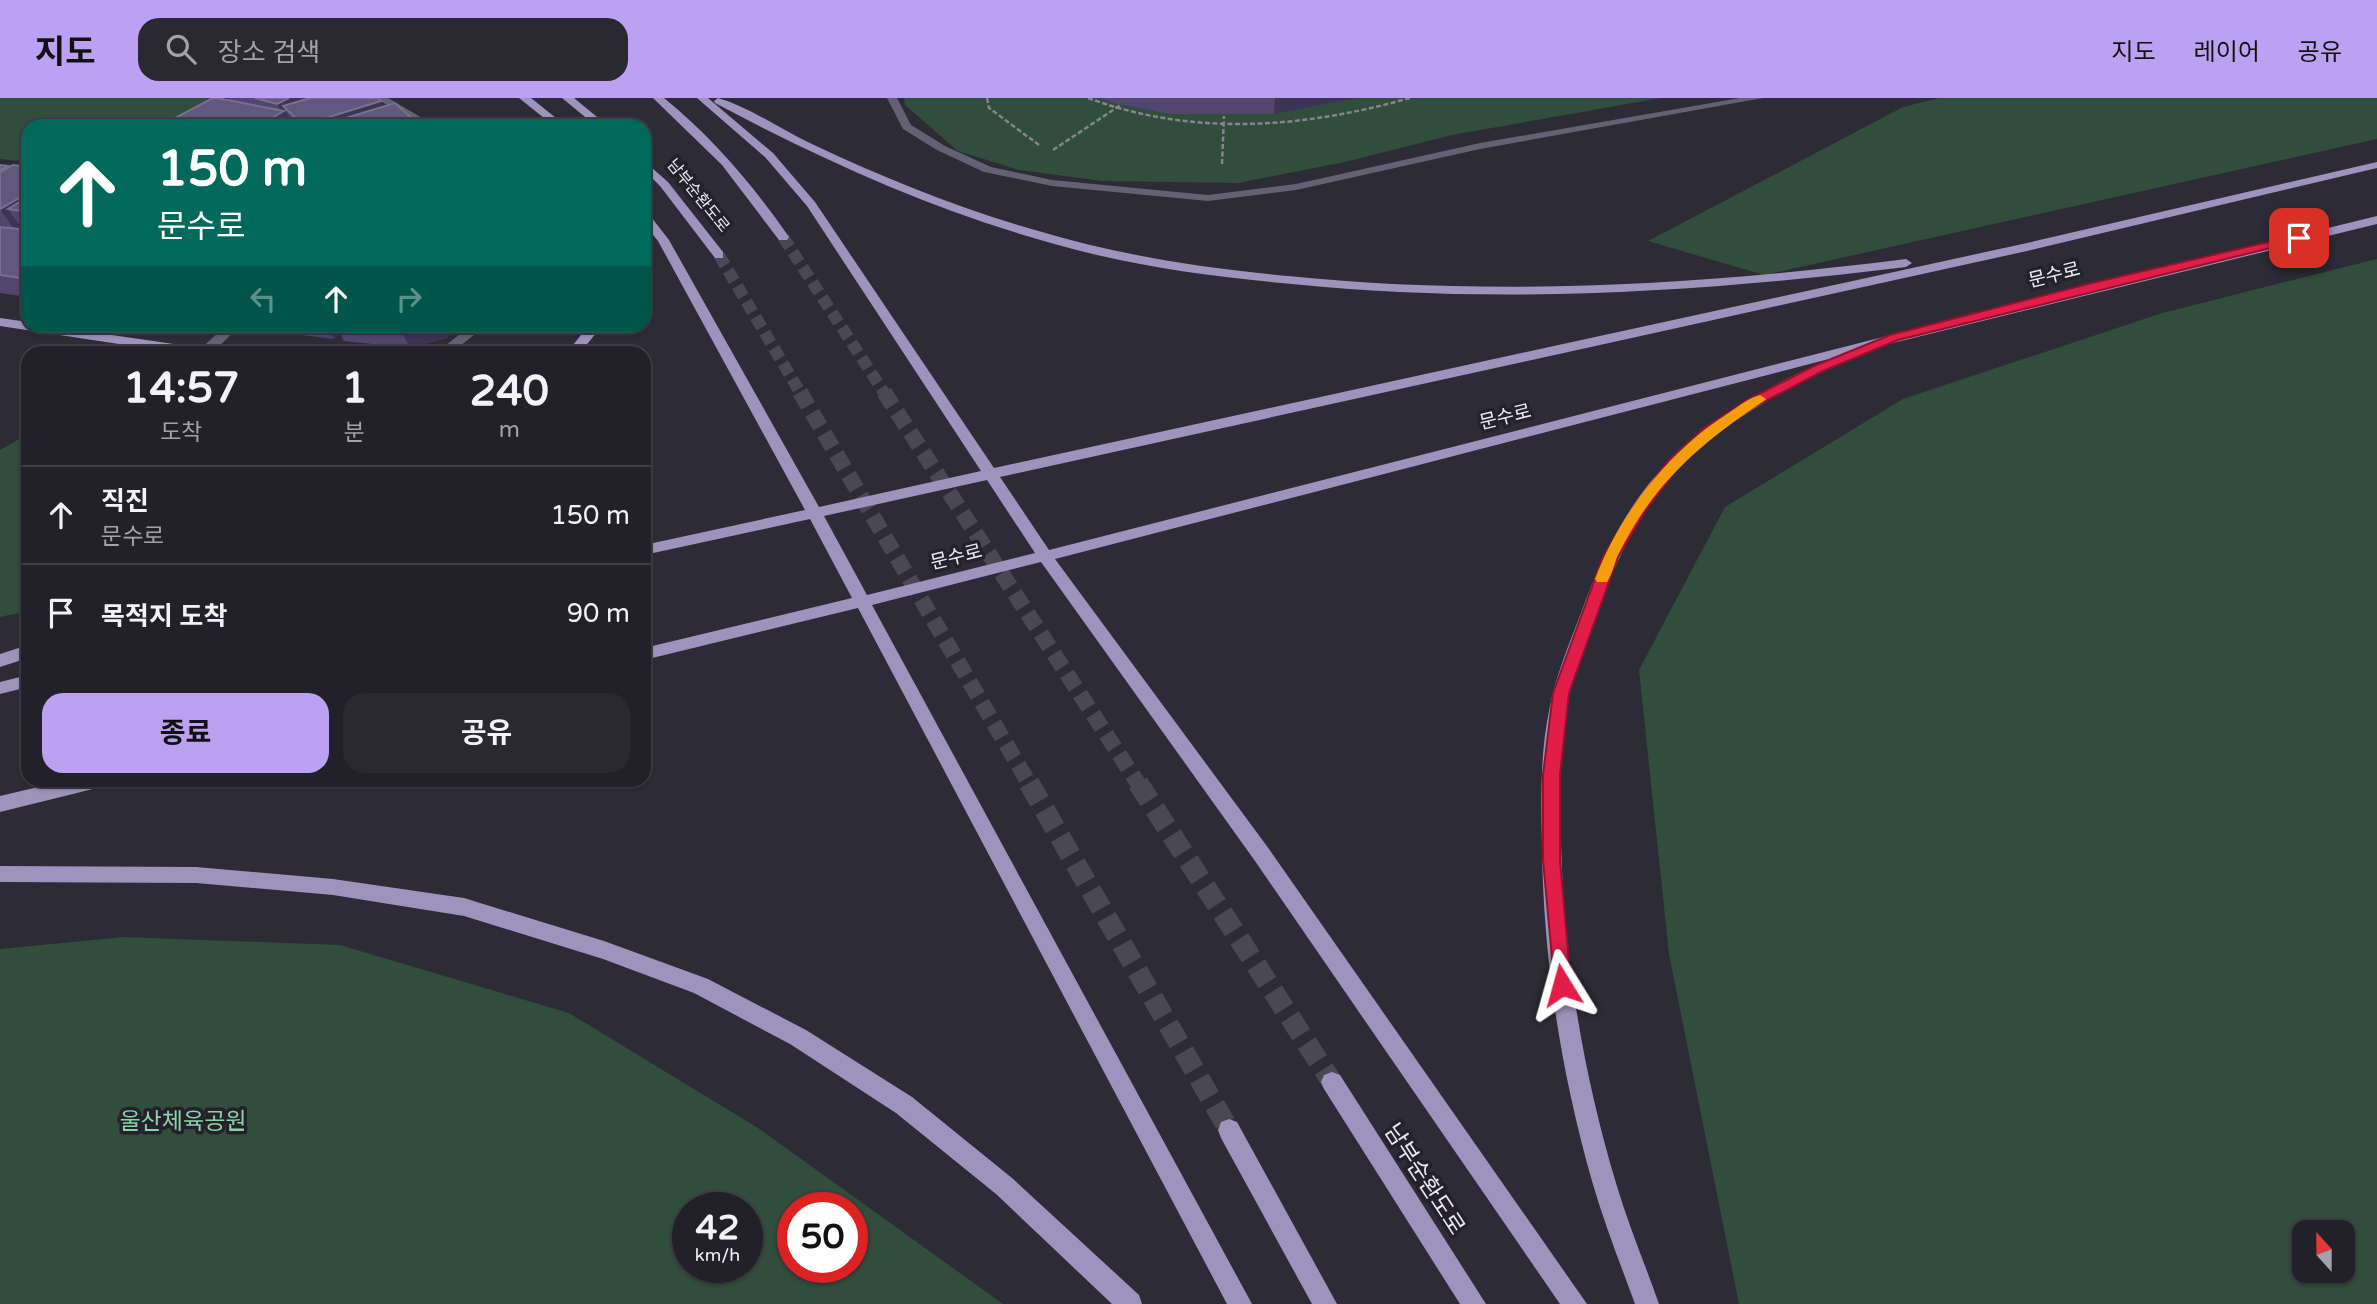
<!DOCTYPE html>
<html lang="ko">
<meta charset="utf-8">
<style>
:root{--surface:#222028;--page:#2a2830;--text:#f1f3f6;--muted:#a2a3a8;--line:#3f3e45;--accent:#bca0f2}
body{margin:0;font-family:"Varela Round","Noto Sans KR",sans-serif;background:var(--page);color:var(--text);height:100vh;display:flex;flex-direction:column;font-size:26px;white-space:nowrap}
*{box-sizing:border-box;margin:0}
p{font-size:23px;color:var(--muted)}
.icon{flex:none;width:38px;height:38px;fill:none;stroke:currentColor;stroke-width:2;stroke-linecap:round;stroke-linejoin:round}
.map{position:relative;flex:1;overflow:hidden}
.sheet{position:absolute;left:21px;top:248px;width:630px;height:441px;display:flex;flex-direction:column;background:var(--surface);border-radius:21px;box-shadow:0 2px 5px #0004,0 0 0 2px var(--line)}
.sheet>*{flex:none}
.top-card{position:absolute;left:21px;top:21px;width:630px;height:214px;border-radius:21px;box-shadow:0 2px 5px #0004,0 0 0 2px var(--line);background:#00695c;color:#fff;overflow:hidden}
.needle{width:46px;rotate:339deg}
.buttons{position:absolute;left:2292px;top:1122px;display:grid;gap:14px}
.buttons a{display:grid;place-items:center;width:63px;height:63px;border-radius:14px;background:var(--surface);box-shadow:0 2px 5px #0004,0 0 0 2px var(--line);font-size:35px}
.speed{position:absolute;left:672px;top:1094px;display:flex;gap:14px;font-size:35px;font-weight:700;text-align:center}
.speed>*{display:grid;place-content:center;width:91px;height:91px;border-radius:50%;background:var(--surface);box-shadow:0 2px 5px #0004,0 0 0 2px var(--line);line-height:1}
.speed small{font-size:18px;font-weight:400}
.speed .limit{border:10px solid #d22;background:#fff;color:#111}
.pin{position:absolute;display:grid;place-items:center;width:60px;height:60px;color:#fff;margin:-30px;border-radius:14px;box-shadow:0 4px 10px #0006}
.me{position:absolute;width:77px;margin:-38px;rotate:352deg;stroke-linejoin:round;filter:drop-shadow(0 0 5px #0008)}
.turn{display:flex;align-items:center;gap:24px;height:147px;padding:0 21px;font-size:32px}
.turn .icon{width:91px;height:91px;stroke-width:2.5}
.turn b{display:block;font-size:49px;line-height:60px}
.lanes{display:flex;align-items:center;height:66px;padding:0 21px;background:#0003;justify-content:center;gap:35px;direction:ltr}
.lanes .off{opacity:.35}
.eta{display:flex;justify-content:space-evenly;align-items:center;height:119px;text-align:center}
.eta b{font-size:42px;font-weight:700;line-height:49px}
.cta{display:flex;gap:14px;margin-top:auto;padding:14px 21px}
.cta a{flex:1;height:80px;border-radius:21px;background:var(--accent);color:#111;font-size:28px;font-weight:700;line-height:80px;text-align:center}
.cta a+a{background:var(--page);color:var(--text)}
ul{padding:0;list-style:none}
li{display:flex;align-items:center;gap:21px;height:98px;padding:0 21px;border-top:2px solid var(--line)}
li div{flex:1}
li b{display:block;font-size:26px}
li em{font-style:normal}
header{display:flex;align-items:center;gap:42px;box-sizing:border-box;height:98px;padding:0 35px;background:var(--accent);color:#111}
header strong{font-size:33px}
nav{display:flex;gap:38px;margin-inline-start:auto;font-size:24px}
.search{width:490px;height:63px;background:var(--page);display:flex;align-items:center;gap:18px;box-sizing:border-box;padding:0 24px;border-radius:21px;color:var(--muted);font-size:26px}
.map>svg:first-child{display:block}
.green{fill:#314d3b;fill-rule:evenodd}
.lines{fill:none;stroke-linecap:round;stroke-linejoin:round}
.major-tunnel-far2{stroke:#4a4852;stroke-width:12;stroke-dasharray:12 6;stroke-linecap:butt}
.major-tunnel-far1{stroke:#4a4852;stroke-width:16;stroke-dasharray:16 8;stroke-linecap:butt}
.major-tunnel{stroke:#4a4852;stroke-width:21;stroke-dasharray:21 10;stroke-linecap:butt}
.path{stroke:#86848d;stroke-width:2.5;stroke-dasharray:5 2.5;stroke-linecap:butt}
.minor{fill:#656175;fill-rule:evenodd}
.major{fill:#9d93bd;fill-rule:evenodd}
.wall{fill:#52466f}
.shaded-wall{fill:#3c3452}
.building{fill:#62587d;stroke:#786f8f;stroke-width:2}
.route{fill:#e11d48;stroke:#92132f;stroke-width:2}
.slow{fill:#f59e0b}
.labels{text-anchor:middle;stroke-width:7;stroke-linejoin:round;paint-order:stroke}
.far-street-label{font-size:16px;fill:#eceaf1;stroke:#24212c}
.street-label{font-size:19px;fill:#eceaf1;stroke:#24212c}
.near-park-label{font-size:23px;fill:#88d4a3;stroke:#24212c}
.near-street-label{font-size:23px;fill:#eceaf1;stroke:#24212c}
</style>
<header>
<strong>지도</strong>
<div class="search"><svg class="icon" aria-label="search" viewBox="0 0 24 24"><circle cx="10" cy="10" r="6"/><path d="M15 15l6 6"/></svg>장소 검색</div>
<nav><a>지도</a><a>레이어</a><a>공유</a></nav>
</header>
<div class="map">
<svg width="2377" height="1206" viewBox="0 0 2377 1206">
<rect width="100%" height="100%" fill="#2d2b36"/>
<path class="green" d="M0,0H221L160,28H28V64L0,61Z
M904,0H1661L1452,37L1345,64L1238,85L1102,83L1019,72L958,53L905,7Z
M1939,0H2377V41L1764,177L1648,143L1903,9Z
M2377,161V1206H1739L1669,856L1639,572L1725,409L1903,301L2162,215ZM2343,1134V1172H2305V1134Z
M28,336V513L0,519V352Z
M124,839L340,847L569,915L758,1030L1003,1206H0V851ZM688,1110H747V1169H688ZM793,1110H852V1169H793Z"/>
<g class="lines">
<path class="major-tunnel-far2" d="M783,139L885,296
M719,157L801,296"/>
<path class="major-tunnel-far1" d="M800,294L1030,687
M884,294L1139,687"/>
<path class="major-tunnel" d="M1029,685L1229,1032
M1138,685L1332,984"/>
<path class="path" d="M987,0L989,10L1039,47
M1088,0C1193,39 1304,30 1410,0
M1053,52L1122,6
M1222,66L1224,18"/>
<path class="minor" d="M375,0H388L436,28H423Z
M887,0H897L911,27L945,48L991,69L1052,82L1208,97L1296,86L1480,45L1740,0H1763L1480,51L1296,92L1208,103L1052,88L984,74L937,52L903,31Z
M226,228H240L211,256H199L200,251Z
M470,228H485L450,256H435Z"/>
<path class="major" d="M519,0H531L566,28H554Z
M562,0H574L608,28H596Z
M653,0H664C713,40 753,87 789,139L787,142H779L722,67Z
M697,0H708L773,55L815,104L994,370L2027,145L2377,64V70L2027,153L1000,379L1049,452L1938,225L2377,118V126L1836,259L1842,263L1840,266C1783,292 1727,322 1682,366C1642,407 1616,461 1597,515C1586,547 1573,578 1566,612C1558,656 1560,701 1561,746C1564,861 1583,975 1616,1085C1628,1126 1645,1166 1659,1206H1635C1620,1165 1604,1125 1592,1083C1561,974 1543,861 1542,747C1541,703 1540,657 1549,613C1555,579 1569,547 1581,515C1601,460 1628,404 1670,362C1714,316 1772,287 1829,261L1055,461L1269,751L1587,1206H1560L1255,763L1041,464L872,507L1252,1206H1227L858,510L644,562V550L852,500L810,421L644,457V447L805,412L658,143L644,126V114L648,115L669,142L819,409L981,373L807,108L765,59ZM987,382L1035,455L867,497L824,418Z
M718,0C747,8 784,33 812,46C884,80 958,110 1035,132C1117,157 1202,170 1288,178C1495,199 1700,187 1906,161L1912,165L1906,169C1702,194 1498,207 1292,186C1227,180 1161,172 1097,157C963,125 837,70 715,5L714,3Z
M644,63L668,84L723,154V160H715L660,88L644,72Z
M0,220L28,224V228H50L215,252L221,256H185L0,228Z
M588,228H602L579,256H566Z
M28,547V560L0,569V556Z
M28,577V589L0,596V584Z
M68,682H110L108,687L101,689L0,714V698Z
M0,768L196,769L333,781L464,800L604,843L708,881L806,932L912,999L1012,1080L1139,1197L1142,1206H1112L996,1096L896,1015L790,946L694,895L603,861L464,818L333,797L196,785L0,784Z
M1332,974L1340,977L1486,1206H1460L1324,991L1321,984L1324,977Z
M1229,1021L1237,1024L1337,1206H1312L1221,1040L1218,1032L1221,1024Z"/>
</g>
<path class="wall" d="M228,0H378L381,3L384,9L416,24L418,28H294L291,23L290,24L292,28H177L173,21L229,3Z
M1101,0H1357L1274,16H1169L1113,5Z
M0,67L9,69H28V132L22,131L20,128L16,131L28,132V199L0,195Z
M256,228H459L447,240L410,250L344,243L340,236L334,241L259,232Z"/>
<path class="shaded-wall" d="M289,0H337L283,8L291,23L290,24L292,28H258L282,15L277,6Z
M1275,0H1357L1274,16Z
M381,3L390,22L370,28H303V27Z
M416,24L418,28H403Z
M28,95V114L8,111L20,128L14,131L0,111Z
M326,228H335L340,236L334,241Z
M406,228H459L447,240L410,250L399,229Z"/>
<path class="building" d="M213,0H217L284,13L258,28H206L173,21Z
M255,0H289L277,6Z
M310,0H378L381,3L303,27L283,8Z
M395,5L416,24L403,28H319Z
M0,67L8,68L0,72Z
M13,67L28,69V95L0,111V74Z
M28,99V114L8,111Z
M0,129L28,132V181L0,177Z
M380,228H406L399,229Z"/>
<path class="route" d="M2299,137L2303,138V142L1898,242L1823,273L1756,308L1712,337L1679,368L1645,413L1618,459L1569,595L1560,677V762L1571,887L1568,893L1562,895L1555,893L1543,762V677L1553,595L1603,459L1635,407L1669,362L1703,331L1747,302L1814,268L1890,237L2092,185Z"/>
<path class="slow" d="M1760,297L1766,301L1764,303C1699,346 1652,387 1617,459C1614,468 1612,476 1607,484H1597L1595,481C1620,415 1668,354 1727,316C1738,309 1748,300 1760,297Z"/>
<g class="labels">
<g class="far-street-label">
<text transform="translate(699 97) rotate(51)" y="6">남부순환도로</text>
</g>
<g class="street-label">
<text transform="translate(2054 176) rotate(-14)" y="7">문수로</text>
<text transform="translate(1505 318) rotate(-14)" y="7">문수로</text>
<text transform="translate(956 458) rotate(-14)" y="7">문수로</text>
</g>
<g class="near-park-label">
<text x="183" y="1031">울산체육공원</text>
</g>
<g class="near-street-label">
<text transform="translate(1425 1081) rotate(57)" y="8">남부순환도로</text>
</g>
</g>
</svg>
<div class="buttons">
<a><svg class="needle" viewBox="-14 -14 28 28"><path d="M0-13l5 13h-10z" fill="#e53935"/><path d="M0 13l5-13h-10z" fill="#a2a3a8"/></svg></a>
</div>
<div class="speed"><div>42<small>km/h</small></div><div class="limit">50</div></div>
<div class="pin" style="left:2299px;top:140px;background:#d93025"><svg class="icon" aria-label="arrive" viewBox="0 0 24 24"><path d="M6 21V4h12l-3 4 3 4H6"/></svg></div>
<svg class="me" style="left:1562px;top:887px" viewBox="-20 -20 40 40"><path d="M0-17L14 15 0 8-14 15z" fill="#e11d48" stroke="#fff" stroke-width="4"/></svg>
<div class="top-card">
<div class="turn"><svg class="icon" aria-label="ahead" viewBox="0 0 24 24"><path d="M12 20V5M6 11l6-6 6 6"/></svg><div><b>150 m</b>문수로</div></div>
<div class="lanes"><svg class="icon off" aria-label="left" viewBox="0 0 24 24"><path d="M17 20v-9H6M10 6l-5 5 5 5"/></svg><svg class="icon" aria-label="ahead" viewBox="0 0 24 24"><path d="M12 20V5M6 11l6-6 6 6"/></svg><svg class="icon off" aria-label="right" viewBox="0 0 24 24"><path d="M7 20v-9h11M14 6l5 5-5 5"/></svg></div>
</div>
<section class="sheet">
<div class="eta">
<div><b>14:57</b><p>도착</p></div>
<div><b>1</b><p>분</p></div>
<div><b>240</b><p>m</p></div>
</div>
<ul>
<li><svg class="icon" aria-label="ahead" viewBox="0 0 24 24"><path d="M12 20V5M6 11l6-6 6 6"/></svg><div><b>직진</b><p>문수로</p></div><em>150 m</em></li>
<li><svg class="icon" aria-label="arrive" viewBox="0 0 24 24"><path d="M6 21V4h12l-3 4 3 4H6"/></svg><div><b>목적지 도착</b></div><em>90 m</em></li>
</ul>
<div class="cta"><a>종료</a><a>공유</a></div>
</section>
</div>
